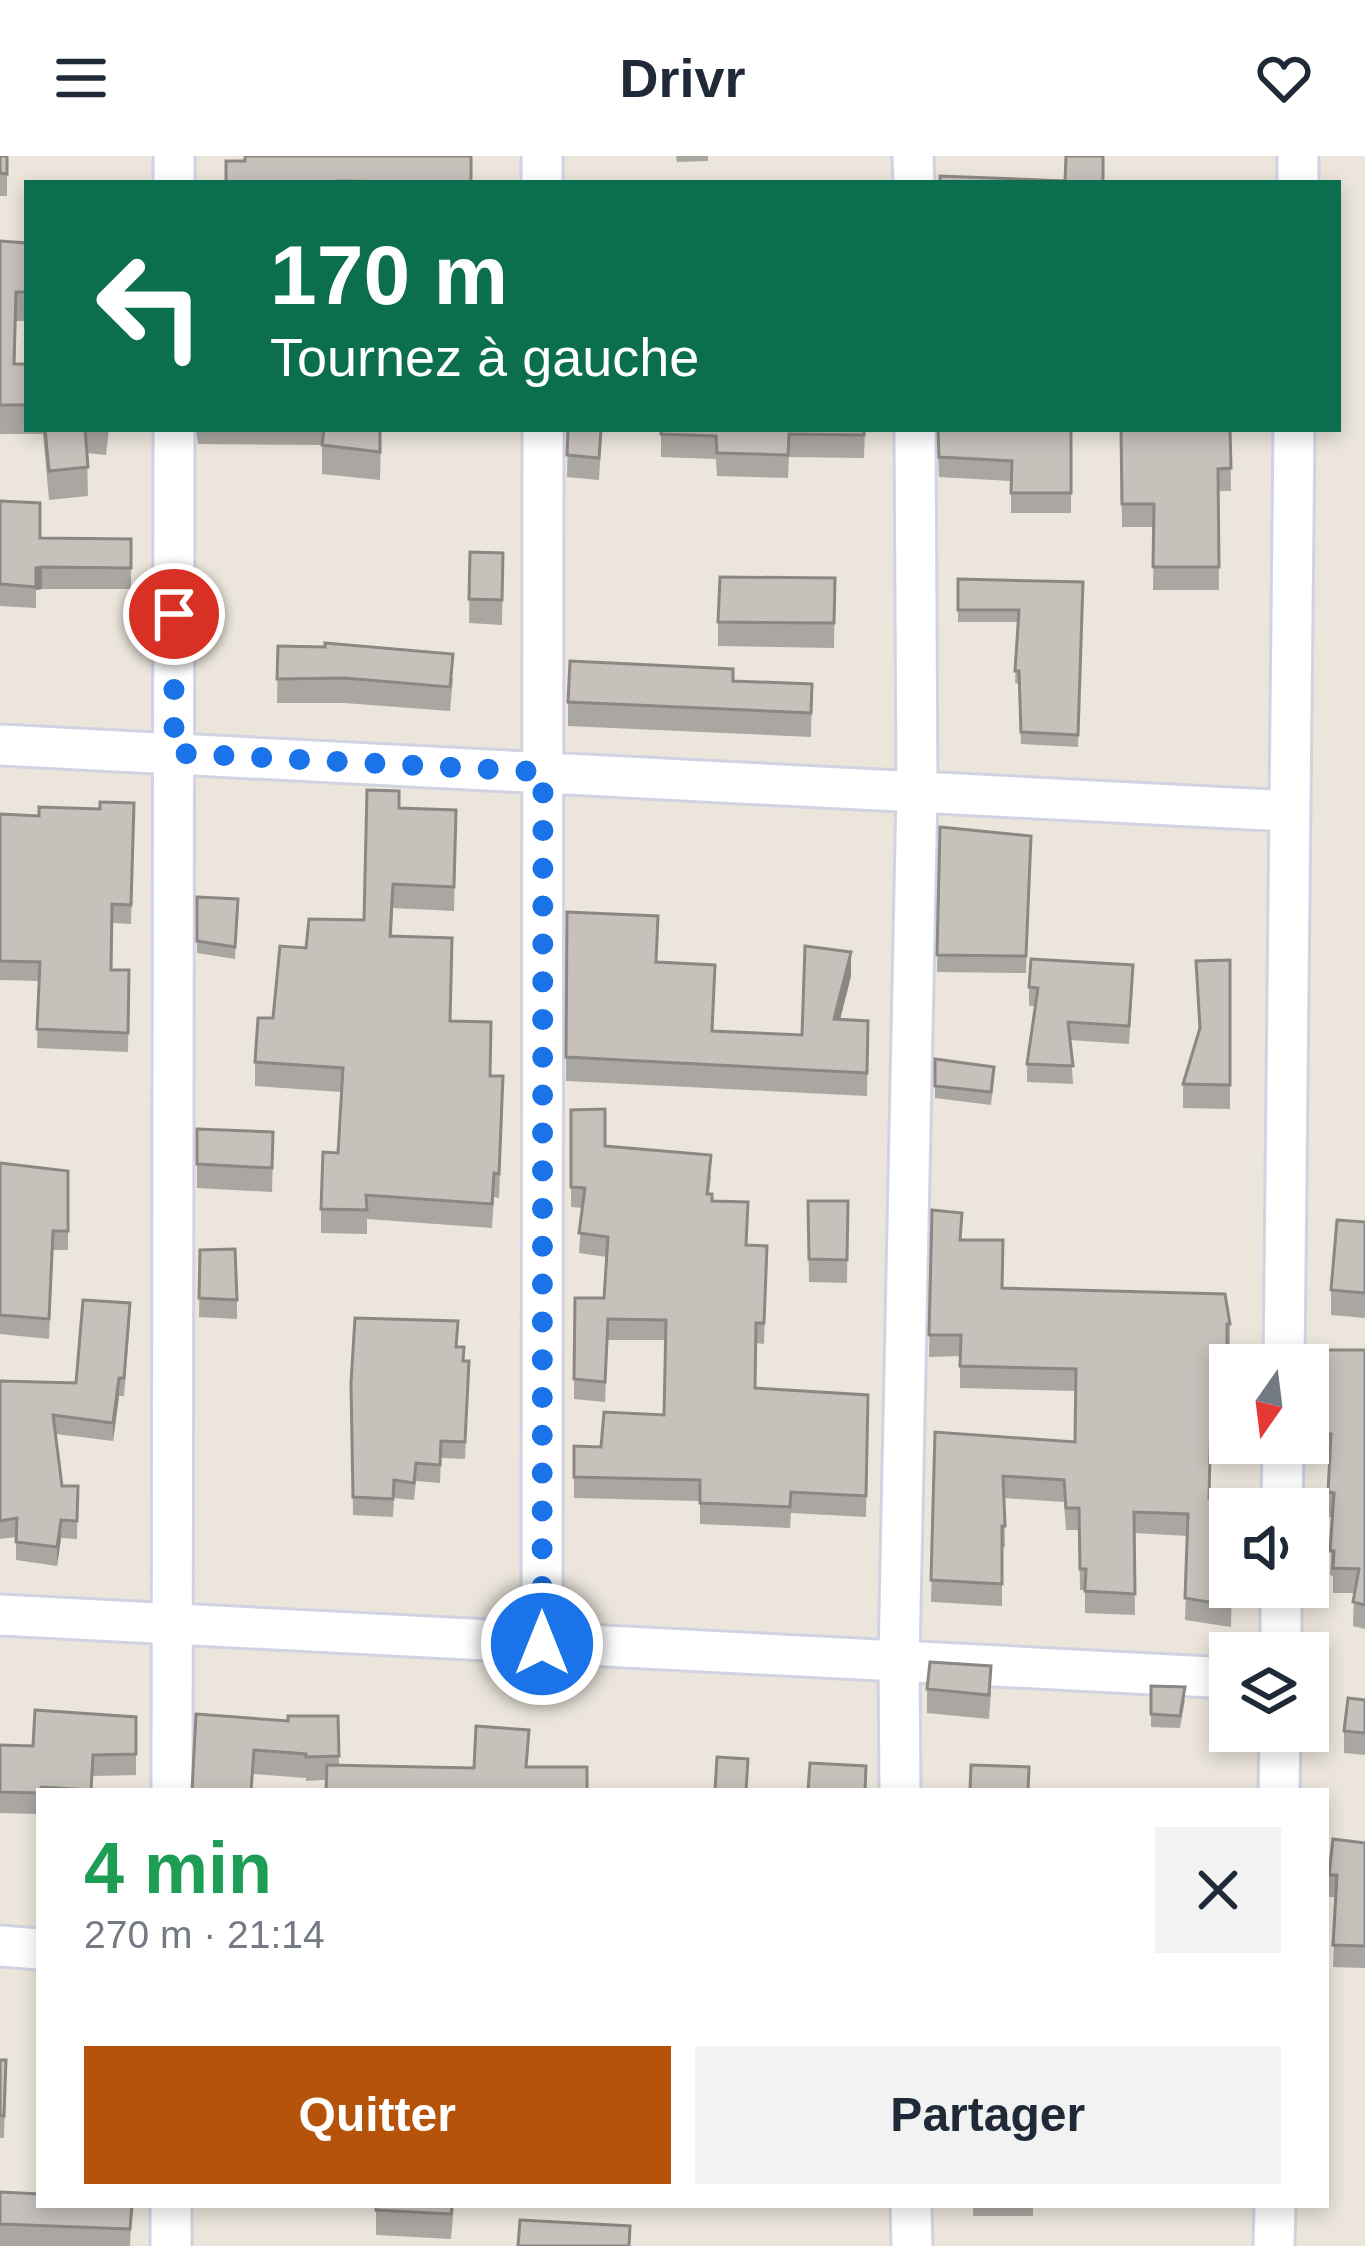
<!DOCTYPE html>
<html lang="fr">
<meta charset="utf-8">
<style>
:root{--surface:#fff;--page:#f2f2f3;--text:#1f2937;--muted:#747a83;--accent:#b45309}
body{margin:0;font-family:Arial,sans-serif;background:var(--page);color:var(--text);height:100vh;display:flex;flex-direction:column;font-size:45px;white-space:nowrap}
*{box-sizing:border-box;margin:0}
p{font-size:39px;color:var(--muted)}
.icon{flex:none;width:66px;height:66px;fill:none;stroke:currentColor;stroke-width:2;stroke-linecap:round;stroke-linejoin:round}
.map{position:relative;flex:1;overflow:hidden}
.details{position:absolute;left:36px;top:1632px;width:1293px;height:420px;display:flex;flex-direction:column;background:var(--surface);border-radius:0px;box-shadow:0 6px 18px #0003}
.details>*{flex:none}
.banner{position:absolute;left:24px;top:24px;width:1317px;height:252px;border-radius:0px;box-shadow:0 6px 18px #0003;background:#0b6e4f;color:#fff;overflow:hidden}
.needle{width:78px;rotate:194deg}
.fabs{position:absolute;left:1209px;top:1188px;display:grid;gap:24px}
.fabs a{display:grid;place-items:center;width:120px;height:120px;border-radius:0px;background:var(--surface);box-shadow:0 6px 18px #0003;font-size:60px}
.pin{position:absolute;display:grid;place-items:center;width:102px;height:102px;color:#fff;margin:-51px;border:6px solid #fff;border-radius:50%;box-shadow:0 3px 12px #0007}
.me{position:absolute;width:132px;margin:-66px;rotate:0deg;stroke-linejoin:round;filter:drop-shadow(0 0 9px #0008)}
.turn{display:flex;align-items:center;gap:42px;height:252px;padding:0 48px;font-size:54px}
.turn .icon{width:156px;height:156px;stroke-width:2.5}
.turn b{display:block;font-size:84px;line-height:102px}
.round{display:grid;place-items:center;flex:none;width:126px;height:126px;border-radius:0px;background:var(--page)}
.headline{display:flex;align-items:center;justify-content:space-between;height:204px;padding:0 48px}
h1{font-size:72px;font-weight:700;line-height:90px;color:#1e9e55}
.primary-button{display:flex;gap:24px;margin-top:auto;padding:24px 48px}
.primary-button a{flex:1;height:138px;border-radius:0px;background:var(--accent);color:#fff;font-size:48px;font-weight:700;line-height:138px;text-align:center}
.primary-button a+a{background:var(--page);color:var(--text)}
header{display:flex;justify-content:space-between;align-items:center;height:156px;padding:0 48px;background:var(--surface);font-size:54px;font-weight:700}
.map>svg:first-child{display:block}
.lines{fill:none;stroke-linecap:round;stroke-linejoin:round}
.street-casing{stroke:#d1d3e2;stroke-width:45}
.street{stroke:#fff;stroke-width:39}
.wall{fill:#aaa6a1}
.shaded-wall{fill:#8b8783}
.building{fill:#c6c1bb;stroke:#8b8783;stroke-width:3}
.route{stroke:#1a73e8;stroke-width:21;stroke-dasharray:0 37.8}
</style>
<header><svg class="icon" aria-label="menu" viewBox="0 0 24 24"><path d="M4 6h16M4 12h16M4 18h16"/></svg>Drivr<svg class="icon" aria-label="heart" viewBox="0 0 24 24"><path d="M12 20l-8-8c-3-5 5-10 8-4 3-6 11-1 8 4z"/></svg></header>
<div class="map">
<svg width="1365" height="2090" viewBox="0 0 1365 2090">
<rect width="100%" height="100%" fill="#ebe5db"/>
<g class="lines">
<g class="street-casing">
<path id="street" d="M542,0V27
M913,0L914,27
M174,27V0
M1298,27V0
M0,589L1289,655
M1284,1209L1294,273
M1282,1353L1283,1287
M0,1459L1230,1522
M542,1488L543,273
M1281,1497V1431
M172,1635L174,273
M900,1635L899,1503L917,636L915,273
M1279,1635L1280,1575
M0,1790L39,1793
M911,2049L912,2090
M171,2090V2049
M1274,2090L1275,2049"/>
</g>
<use href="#street" class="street"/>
</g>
<path class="wall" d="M0,0H7V40H0Z
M676,0H708V5L677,6Z
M0,85L27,87V165H16L15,208H27V273H109L106,299L87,297L88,340L49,344L43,278H0Z
M196,273H381L380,324L322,318V289L198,288Z
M568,273H602L599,324L567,321Z
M661,273H865L864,302L789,301L788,322L717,320L716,303L661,301Z
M937,273H1071V357H1011V325L939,321Z
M1121,273H1230L1231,335H1218L1219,434H1153L1154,371H1122Z
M0,345L40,382L131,383V433H42L36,434V452L0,450Z
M470,396L503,397L502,469L469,467Z
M835,422L834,492L718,490V466Z
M958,423L1083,426L1078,591L1021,588L1019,528L1015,527L1018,466H958Z
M278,490L325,491L453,522L450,555L344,547H277Z
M733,525L812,528L811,581L568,570V546Z
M134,647L131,768L112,767L111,814H129L128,896L37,892L39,825L0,824V658L39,660Z
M399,652L456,654L454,755L393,752L392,780L491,920L503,944L499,1042L494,1041L492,1072L367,1063V1078L321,1077V1053L338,997L341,936L255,930V906L273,862L306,792L364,764Z
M940,671L1031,680L1026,817L937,816Z
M197,741L238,743L235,803L197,797Z
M567,756L657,806L715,832L713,876L802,879L851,820L840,864L868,865L867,940L566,925Z
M1230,804V953L1183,952V928L1199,877L1196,805Z
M1133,827L1129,888L1070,884L1073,928L1027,926V908L1036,850H1029V831Z
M935,903L994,923L991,949L935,942Z
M571,954L605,990L711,1020L709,1038L712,1045L747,1089L767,1090L764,1188L756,1187L755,1232L868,1239L866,1361L791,1357L790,1372L700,1368V1345L574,1342V1290L601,1291L664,1259L665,1184H608L605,1246L574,1243L575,1142H604L607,1101L579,1097L582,1052L571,1051Z
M197,973L273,1001L272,1036L197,1032Z
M0,1007L68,1015V1094H53L49,1183L0,1178Z
M808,1045H848L847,1127L809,1126Z
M932,1054L962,1084L1003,1132L1230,1168V1190H1227V1278H1211L1209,1342L1229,1400L1232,1431L1231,1471L1185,1464L1188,1380L1134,1377L1135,1459L1085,1457V1434H1080L1079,1374H1066L1064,1346L1004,1342L1005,1391L1002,1392V1450L931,1446L935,1276L1075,1286L1076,1235L960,1232V1200L929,1201Z
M1365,1066V1162L1331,1159V1134Z
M200,1094L237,1144V1163L199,1161Z
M130,1165L124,1240H119L113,1285L56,1278L62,1330H78L77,1383L61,1382L57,1410L16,1404V1381L0,1383V1225L76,1227Z
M457,1191L464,1205H469L465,1303L441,1302L440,1327L416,1325L414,1344L394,1342L393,1361L353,1359L351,1227Z
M1311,1194H1365V1473L1353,1470L1354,1437H1333V1420L1330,1419L1333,1361H1328L1330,1303H1316V1264H1311Z
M1151,1530L1185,1544L1180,1572L1151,1571Z
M927,1533L991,1534L989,1563L927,1557Z
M1365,1544V1599L1344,1597V1575Z
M196,1558L339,1600V1609L474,1612L528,1611L306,1625V1622L254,1618Z
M136,1561V1619L93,1620L92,1635H39V1658L0,1657V1589L33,1590Z
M1365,1687V1812L1333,1811L1336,1741H1329V1719Z
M0,1904H6L4,1982H0Z
M0,2036L132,2049L130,2090H0Z
M376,2049H454L451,2083L376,2079Z
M973,2049H1033V2060H973Z"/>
<path class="shaded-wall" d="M42,411V433L36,434V452V412Z
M851,796V820L834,887V863Z
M119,1222V1240L113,1285V1267Z
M61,1364V1382L57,1410V1391Z"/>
<path class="building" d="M0,0H7V18L0,17Z
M245,0H471V27L338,25V27H226V5H245Z
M1066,0H1103V27H940V20L1065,25Z
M0,85L27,87V136H16L14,208H27V249H0Z
M45,273H85L88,311L49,315Z
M324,273H380V296L322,289Z
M568,273H601L599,302L567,299Z
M661,273H864V279L789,278L788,299L717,297L716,280L661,278Z
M938,273H1071V337H1011L1012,305L939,301Z
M1121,273H1230L1231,312L1218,313L1219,411H1153L1154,348H1122Z
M0,345L40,347V382L131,383V412L42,411L36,412V431L0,428Z
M470,396L503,397L502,444L469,443Z
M720,421L835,422L834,467L718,466Z
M958,423L1083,426L1078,579L1021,576L1019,515H1015L1019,454H958Z
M325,487L453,498L450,531L344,522L277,523L278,490L325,491Z
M570,505L733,513V525L812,528L811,557L568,546Z
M367,634L399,635V652L456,654L454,731L393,728L390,780L452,782L450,865L491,866L490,920H503L499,1018L494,1017L492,1048L366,1039L367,1054L321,1053L323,996L338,997L343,912L255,906L258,862H273L280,790L306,792L309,763L364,764Z
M100,646L134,647L131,749L112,748L111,814H129L128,877L37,873L40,806L0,805V658L39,660V651L100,653Z
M940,671L1031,680L1026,800L937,799Z
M197,741L238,743L235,791L197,785Z
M567,756L658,760L656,806L715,809L712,875L802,879L805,790L851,796L834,863L868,865L867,917L566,901Z
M1031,803L1133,809L1129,870L1068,866L1073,910L1027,908L1038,832L1029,831Z
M1230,804V929L1183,928L1200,872L1196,805Z
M935,903L994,911L991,936L935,930Z
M605,953V990L711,999L707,1038H712V1045L748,1046L746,1089L767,1090L764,1167H756L755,1232L868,1239L866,1340L791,1336L790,1351L700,1347V1324L574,1321V1290L601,1291L604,1256L664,1259L666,1164L608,1163L605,1226L574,1223L575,1142H604L608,1081L579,1077L585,1032L571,1031V954Z
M197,973L273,976L272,1012L197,1008Z
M0,1007L68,1015V1075H53L49,1163L0,1159Z
M808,1045H848L847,1104L809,1103Z
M932,1054L962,1057L960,1084H1003L1002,1132L1225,1138L1230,1168H1227V1256L1211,1257L1209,1342L1231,1343L1227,1400H1230L1231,1450L1185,1442L1188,1358L1134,1356L1135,1438L1085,1435L1086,1413H1080L1079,1352H1066L1064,1324L1003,1320L1005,1370H1002V1428L931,1424L935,1276L1075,1286L1076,1213L960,1210L961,1179H929Z
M1337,1064L1365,1066V1137L1331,1134Z
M235,1093L237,1144L199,1142L200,1094Z
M83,1144L130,1147L124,1222H119L113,1267L53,1259L62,1330H78L77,1365L61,1364L57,1391L16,1386L17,1362L0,1365V1225L76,1227Z
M355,1162L458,1165L456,1191H464L463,1205H469L465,1286L441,1285L440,1309L416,1307L414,1327L394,1324L393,1343L353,1341L351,1227Z
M1311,1194H1365V1449L1353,1446L1359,1413L1333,1412L1334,1395H1330L1334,1337L1328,1336L1331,1278H1316V1239H1311Z
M930,1506L991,1510L989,1539L927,1533Z
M1151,1530L1185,1531L1180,1560L1151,1558Z
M1348,1542L1365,1544V1577L1344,1575Z
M35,1554L136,1561V1598L93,1599L91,1634L41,1631L39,1637L0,1636V1589L33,1590Z
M196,1558L288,1565V1560H338L339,1600L306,1601V1598L254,1594L251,1635H192Z
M476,1570L529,1574L526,1611H587V1635H326L327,1609L474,1612Z
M717,1601L748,1603L746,1635H715Z
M810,1607L866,1610L865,1635H808Z
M971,1609L1029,1611L1028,1635H970Z
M1333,1683L1365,1687V1790L1333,1789L1337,1719H1329Z
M0,1904H6L4,1960L0,1959Z
M0,2036L39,2038V2049H132L130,2073L0,2068Z
M376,2049H452L451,2058L376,2054Z
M520,2064L630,2070L629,2090H518Z"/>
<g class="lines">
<path class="route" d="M174,458V597L543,616L542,1488"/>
</g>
</svg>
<div class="fabs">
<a><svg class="needle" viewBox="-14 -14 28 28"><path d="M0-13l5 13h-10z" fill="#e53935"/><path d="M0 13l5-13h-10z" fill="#747a83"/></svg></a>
<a><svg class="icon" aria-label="sound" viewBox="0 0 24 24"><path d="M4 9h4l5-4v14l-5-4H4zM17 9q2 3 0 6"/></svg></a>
<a><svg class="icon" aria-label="layers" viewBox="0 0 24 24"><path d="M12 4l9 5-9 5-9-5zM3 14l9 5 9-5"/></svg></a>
</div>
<div class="pin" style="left:174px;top:458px;background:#d93025"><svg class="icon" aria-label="arrive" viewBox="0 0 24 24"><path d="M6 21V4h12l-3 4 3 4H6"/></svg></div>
<svg class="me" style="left:542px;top:1488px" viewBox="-20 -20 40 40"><circle r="17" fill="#1a73e8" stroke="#fff" stroke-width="3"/><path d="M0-11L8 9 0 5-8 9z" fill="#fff"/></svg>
<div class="banner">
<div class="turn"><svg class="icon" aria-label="left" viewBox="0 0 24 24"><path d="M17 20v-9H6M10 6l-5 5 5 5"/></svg><div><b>170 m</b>Tournez à gauche</div></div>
</div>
<section class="details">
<div class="headline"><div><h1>4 min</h1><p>270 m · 21:14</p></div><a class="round"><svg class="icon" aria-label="close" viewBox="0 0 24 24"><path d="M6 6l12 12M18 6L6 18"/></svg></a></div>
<div class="primary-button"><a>Quitter</a><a>Partager</a></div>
</section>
</div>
